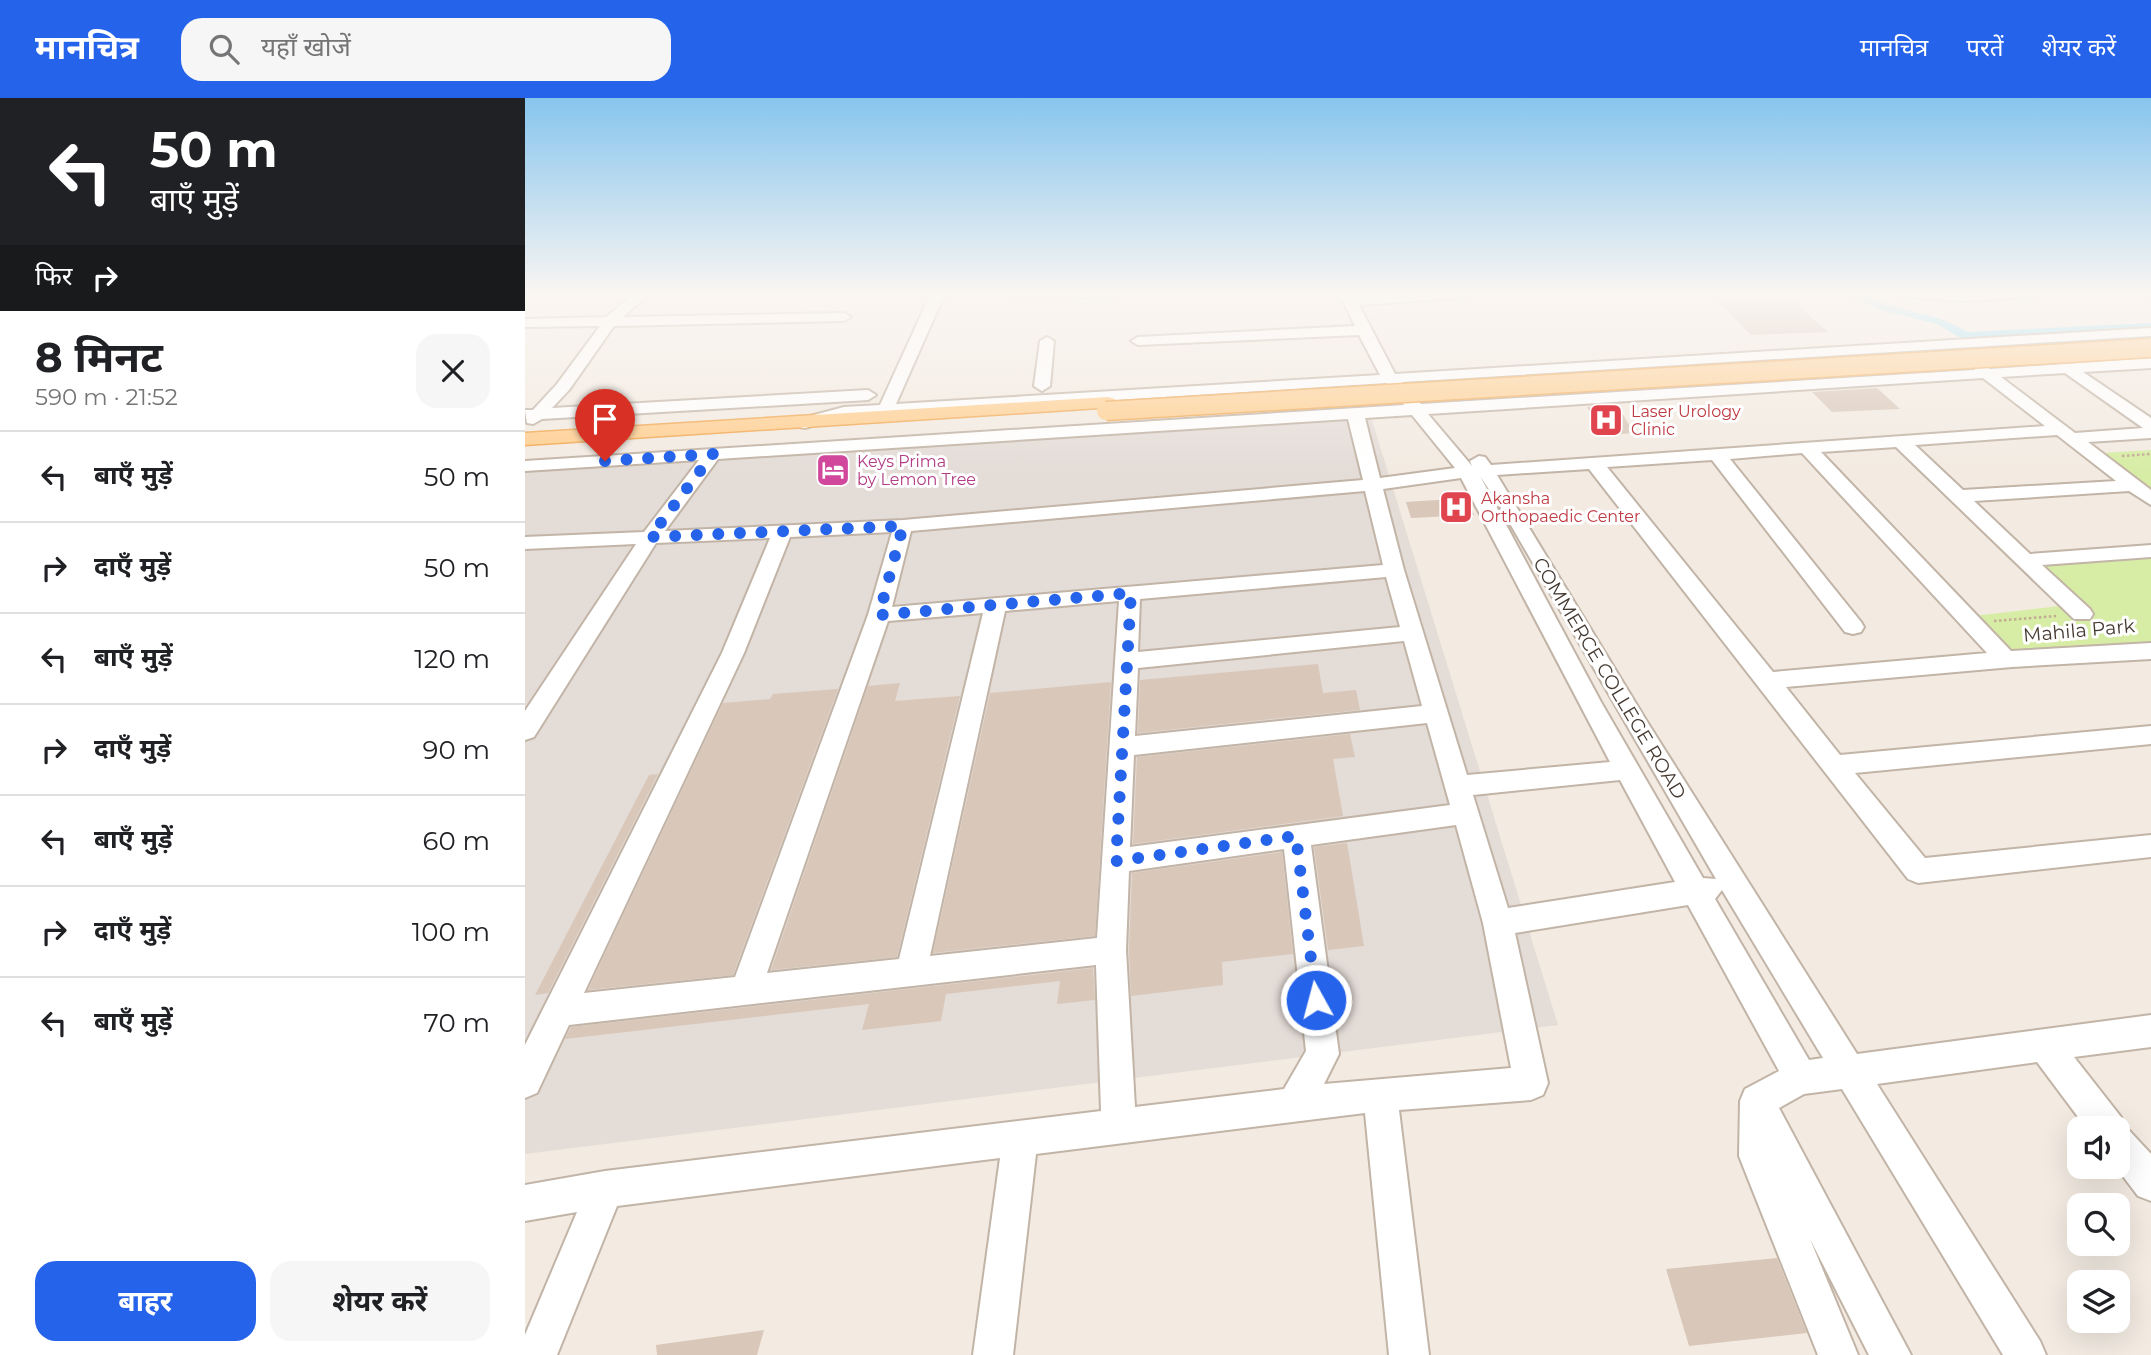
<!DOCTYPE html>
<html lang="hi">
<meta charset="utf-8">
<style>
:root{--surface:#fff;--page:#f6f6f6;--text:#202124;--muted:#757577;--line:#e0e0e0;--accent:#2563eb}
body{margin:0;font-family:Montserrat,"Noto Sans Devanagari",sans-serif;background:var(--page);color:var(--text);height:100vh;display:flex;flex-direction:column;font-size:26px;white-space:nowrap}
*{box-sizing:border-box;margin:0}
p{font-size:23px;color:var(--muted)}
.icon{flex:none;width:38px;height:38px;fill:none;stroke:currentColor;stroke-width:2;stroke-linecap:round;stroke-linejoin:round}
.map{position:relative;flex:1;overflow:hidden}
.panel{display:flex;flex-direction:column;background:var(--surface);width:525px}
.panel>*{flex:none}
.guide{background:#202124;color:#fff;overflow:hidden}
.fabs{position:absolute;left:1542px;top:1018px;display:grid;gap:14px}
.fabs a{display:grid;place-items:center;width:63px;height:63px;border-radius:14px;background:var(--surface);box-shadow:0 7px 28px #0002;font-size:35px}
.pin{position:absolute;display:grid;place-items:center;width:60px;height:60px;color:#fff;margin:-72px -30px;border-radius:50% 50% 50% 0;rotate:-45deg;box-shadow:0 0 7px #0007}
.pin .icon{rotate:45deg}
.me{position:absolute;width:77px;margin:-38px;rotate:353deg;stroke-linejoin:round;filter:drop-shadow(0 0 5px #0008)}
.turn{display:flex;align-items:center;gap:24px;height:147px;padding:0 35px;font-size:32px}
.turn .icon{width:91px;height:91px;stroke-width:2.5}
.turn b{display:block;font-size:49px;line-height:60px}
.then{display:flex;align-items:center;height:66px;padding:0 35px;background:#0003;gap:14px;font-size:26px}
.round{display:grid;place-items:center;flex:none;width:74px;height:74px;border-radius:21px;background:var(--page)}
.head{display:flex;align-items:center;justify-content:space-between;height:119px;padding:0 35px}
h1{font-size:42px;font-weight:700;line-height:52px}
.cta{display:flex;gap:14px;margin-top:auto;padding:14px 35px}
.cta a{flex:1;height:80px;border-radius:21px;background:var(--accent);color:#fff;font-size:28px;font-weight:700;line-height:80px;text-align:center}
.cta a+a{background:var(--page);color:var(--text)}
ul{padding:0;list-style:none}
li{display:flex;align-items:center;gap:21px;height:91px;padding:0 35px;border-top:2px solid var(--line)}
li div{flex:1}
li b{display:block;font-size:26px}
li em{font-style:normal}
header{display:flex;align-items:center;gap:42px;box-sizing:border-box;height:98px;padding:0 35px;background:var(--accent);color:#fff}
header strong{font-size:33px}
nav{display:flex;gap:38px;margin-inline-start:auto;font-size:24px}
.search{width:490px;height:63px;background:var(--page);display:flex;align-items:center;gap:18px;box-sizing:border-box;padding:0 24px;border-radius:21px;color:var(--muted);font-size:26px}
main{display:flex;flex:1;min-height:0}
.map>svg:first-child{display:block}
.industrial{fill:#e4dcd7}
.education{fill:#eedec9}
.green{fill:#d7eda5}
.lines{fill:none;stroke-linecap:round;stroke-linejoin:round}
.canal{fill:#96dff8;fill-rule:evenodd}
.building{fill:#d9c7b9}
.minor-casing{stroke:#c2b4a6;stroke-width:4}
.major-casing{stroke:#f1a852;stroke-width:3}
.path{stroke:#c3aa93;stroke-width:2.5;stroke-dasharray:2.5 2.5;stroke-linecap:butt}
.minor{fill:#fff;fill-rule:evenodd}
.major{fill:#ffce8f;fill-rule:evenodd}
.major-bridge-casing{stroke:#f1a852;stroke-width:21;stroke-linecap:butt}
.major-bridge{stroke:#ffce8f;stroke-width:18}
.route{stroke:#2563eb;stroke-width:12;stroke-dasharray:0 21.6}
.labels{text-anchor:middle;stroke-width:6;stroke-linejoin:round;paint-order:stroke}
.far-health-label{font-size:16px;fill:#be3a42;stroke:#fff;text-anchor:start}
.far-hotel-label{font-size:16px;fill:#b23c85;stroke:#fff;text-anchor:start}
.street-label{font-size:19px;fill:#453a32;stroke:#fff}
</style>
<header>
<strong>मानचित्र</strong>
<div class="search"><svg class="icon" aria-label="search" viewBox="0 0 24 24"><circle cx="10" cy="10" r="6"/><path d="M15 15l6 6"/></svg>यहाँ खोजें</div>
<nav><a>मानचित्र</a><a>परतें</a><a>शेयर करें</a></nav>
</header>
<main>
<section class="panel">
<div class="guide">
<div class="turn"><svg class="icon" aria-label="left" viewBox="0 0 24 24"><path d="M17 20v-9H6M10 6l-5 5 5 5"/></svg><div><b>50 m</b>बाएँ मुड़ें</div></div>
<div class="then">फिर<svg class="icon" aria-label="right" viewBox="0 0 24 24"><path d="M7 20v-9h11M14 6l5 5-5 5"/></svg></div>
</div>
<div class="head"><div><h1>8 मिनट</h1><p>590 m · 21:52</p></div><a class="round"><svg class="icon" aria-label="close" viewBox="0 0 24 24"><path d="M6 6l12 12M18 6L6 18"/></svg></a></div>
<ul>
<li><svg class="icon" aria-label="left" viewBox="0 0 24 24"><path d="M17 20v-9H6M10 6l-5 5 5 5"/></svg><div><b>बाएँ मुड़ें</b></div><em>50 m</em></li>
<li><svg class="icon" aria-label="right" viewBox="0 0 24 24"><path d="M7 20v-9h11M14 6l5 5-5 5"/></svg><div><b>दाएँ मुड़ें</b></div><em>50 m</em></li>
<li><svg class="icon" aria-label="left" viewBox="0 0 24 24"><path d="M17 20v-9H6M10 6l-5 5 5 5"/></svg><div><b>बाएँ मुड़ें</b></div><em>120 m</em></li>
<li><svg class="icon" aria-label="right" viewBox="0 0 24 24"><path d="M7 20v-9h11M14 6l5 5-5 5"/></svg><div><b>दाएँ मुड़ें</b></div><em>90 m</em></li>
<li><svg class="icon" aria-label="left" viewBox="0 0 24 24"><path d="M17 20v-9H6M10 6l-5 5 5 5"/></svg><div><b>बाएँ मुड़ें</b></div><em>60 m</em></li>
<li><svg class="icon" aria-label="right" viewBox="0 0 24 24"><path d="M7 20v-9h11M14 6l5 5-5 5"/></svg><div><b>दाएँ मुड़ें</b></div><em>100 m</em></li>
<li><svg class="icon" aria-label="left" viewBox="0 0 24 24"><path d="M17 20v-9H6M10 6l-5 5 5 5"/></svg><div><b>बाएँ मुड़ें</b></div><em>70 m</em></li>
</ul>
<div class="cta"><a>बाहर</a><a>शेयर करें</a></div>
</section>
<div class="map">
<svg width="1626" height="1257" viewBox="0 0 1626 1257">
<rect width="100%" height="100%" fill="#f3ebe2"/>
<path class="industrial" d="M846,319L1033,927L0,1056V373Z"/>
<path class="education" d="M491,195H648L489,205Z"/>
<path class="green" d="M1626,352V391L1577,355Z
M1626,455V548L1487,561L1440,519L1551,506L1509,464Z"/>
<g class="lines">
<path class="canal" d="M1318,195C1338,194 1348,200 1365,207C1395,218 1412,215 1442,234L1626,225V233L1439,242L1412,226L1356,212Z"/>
</g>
<path class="building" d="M1266,201L1303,234L1226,237L1193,204Z
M1352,290L1375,311L1307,314L1287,294Z
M1093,308L1109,335L1080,337L1075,327H1071L1062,309Z
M943,400L949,417L886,420L881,404Z
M793,566L798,595L831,592L835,612L613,635L615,582Z
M586,584L570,838L408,855L465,595Z
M375,585L370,603L435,598L372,859L246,872L343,588Z
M313,591L208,877L63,892L198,605L245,601L248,596Z
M825,636L830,659L808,661L818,718L608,746L612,659Z
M133,676L23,895L10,897L124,677Z
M822,745L839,848L803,852L789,749Z
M757,754L768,856L697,864L698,887L606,898L604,852L607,775Z
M568,870L570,902L532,906L535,883L421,896L416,923L337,932L344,906L40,941L46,929Z
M1252,1160L1282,1235L1164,1248L1141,1171Z
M239,1232L232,1257H132L131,1247Z"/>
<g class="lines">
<g class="minor-casing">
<path id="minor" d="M110,195H125L98,219L319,215L326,219L319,223L89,228L44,292L27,310L343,292L351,297L343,302L17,321L8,326L2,325L0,312H8L32,286L75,228L0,229V221L81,219Z
M406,195H420L371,306L855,277L834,237L613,247L606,243L613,239L830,228L814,195H828L830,200L893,195H950L943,199L834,207L870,276L1626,230V238L877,284L896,306L1449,272L1456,266L1465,271L1626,260V270L1558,274L1626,320V340L1563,344L1626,392V407L1604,393L1449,403L1505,456L1626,447V459L1517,467L1565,511L1568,516L1565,521H1549L1371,349L1296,354L1486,553L1626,545V561L1487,569L1261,589L1315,657L1626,628V646L1330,675L1400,760L1626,737V759L1393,785L1383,781L1064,371L972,377L1121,622L1332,956L1626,917V949L1549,959L1596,1019L1600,1028L1626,1056V1103L1613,1098L1591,1069L1592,1031H1562L1512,964L1352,986L1515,1243L1521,1257H1478L1317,991L1279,996L1254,1010L1386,1257H1344L1285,1141L1333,1257H1293L1214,1058L1215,1003L1220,991L1254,973L1163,807L990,835L1023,985L1018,997L1006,1002L874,1012L904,1257H864L840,1015L511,1056L488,1257H448L475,1060L92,1108L32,1257H0V1237L52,1114L0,1123V1087L80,1073L576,1013L571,867L44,927L12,995L0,1000V947L197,555L245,440L131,445L9,639L0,642V613L111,446L0,451V439L119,434L174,362L0,373V363L879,307L862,285L320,319L280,330L274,329L272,325L274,321L319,309L355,307ZM1540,275L1618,330L1550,335L1476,279ZM1458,280L1520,328L966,367L960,359L954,358L945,363L947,368L903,316ZM887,317L930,370L855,380L840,320ZM823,321L838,382L378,422L140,433L193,361ZM1532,337L1591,383L1438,392L1390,347ZM1277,355L1462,555L1248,574L1082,369L1187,362L1320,534L1328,536L1336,534L1339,529L1336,524L1205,361ZM955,378L976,410L1191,781L1178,780L1076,604ZM936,380L1085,664L942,677L879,472L858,391ZM840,393L858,467L367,509L386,433ZM367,434L343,517L210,879L59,895L219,555L265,439ZM861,479L875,529L613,554L615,501ZM594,503L572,840L405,858L480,513ZM458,515L374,861L242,875L363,523ZM879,543L897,608L610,638L613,570ZM902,625L925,707L605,749L609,657ZM1095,682L1150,784L983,810L948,697ZM931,727L958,825L986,970L799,986L814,956L786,747ZM759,751L781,953L759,991L610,1009L601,852L604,773ZM1197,792L1298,960L1284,962L1190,801Z
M551,195H596L589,199L557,200L552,199Z
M1374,195H1513L1506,199L1439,203L1381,199Z
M522,239L529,243L525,288L517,293L509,288L515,243Z"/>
</g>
<g class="major-casing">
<path id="major" d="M583,299L590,301L593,305L590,309L0,347V335Z"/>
</g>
<path class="path" d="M1597,358L1626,356
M1469,523L1531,518"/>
<use href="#minor" class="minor"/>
<use href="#major" class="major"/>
<g class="major-bridge-casing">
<path id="major-bridge" d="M581,313L1626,250"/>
</g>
<use href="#major-bridge" class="major-bridge"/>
</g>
<linearGradient id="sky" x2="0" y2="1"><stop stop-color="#87c5ee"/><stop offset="0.53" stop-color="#faf6f2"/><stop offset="1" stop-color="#faf6f2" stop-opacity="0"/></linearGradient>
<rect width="1626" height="371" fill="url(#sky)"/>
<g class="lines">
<path class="route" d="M80,363L188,356L125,439L378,428L354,517L606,495L591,763L771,738L791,902"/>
</g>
<defs>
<g id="hospital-square" transform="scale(1.75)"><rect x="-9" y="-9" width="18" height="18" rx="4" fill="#e0444e" stroke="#fff"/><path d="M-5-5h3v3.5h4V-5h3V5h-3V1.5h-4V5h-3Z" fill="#fff"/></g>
<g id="hotel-square" transform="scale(1.75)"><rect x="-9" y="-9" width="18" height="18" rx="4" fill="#d1479c" stroke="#fff"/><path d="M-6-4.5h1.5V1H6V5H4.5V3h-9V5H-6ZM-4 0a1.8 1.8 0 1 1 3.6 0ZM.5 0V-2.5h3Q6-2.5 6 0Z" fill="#fff"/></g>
</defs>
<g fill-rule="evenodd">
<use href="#hospital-square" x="1081" y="322"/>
<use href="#hotel-square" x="308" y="372"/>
<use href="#hospital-square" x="931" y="409"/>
</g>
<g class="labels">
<g class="far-health-label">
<text x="1106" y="319">Laser Urology<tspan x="1106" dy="18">Clinic</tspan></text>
<text x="956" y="406">Akansha<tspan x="956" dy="18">Orthopaedic Center</tspan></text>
</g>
<g class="far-hotel-label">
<text x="332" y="369">Keys Prima<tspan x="332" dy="18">by Lemon Tree</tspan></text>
</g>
<g class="street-label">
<text transform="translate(1554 532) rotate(-5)" y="7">Mahila Park</text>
<text transform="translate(1085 580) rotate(59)" y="7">COMMERCE COLLEGE ROAD</text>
</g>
</g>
</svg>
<div class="fabs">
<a><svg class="icon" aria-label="sound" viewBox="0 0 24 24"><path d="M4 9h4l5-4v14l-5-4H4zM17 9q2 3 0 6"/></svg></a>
<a><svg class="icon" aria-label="search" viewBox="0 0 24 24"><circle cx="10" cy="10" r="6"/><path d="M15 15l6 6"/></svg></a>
<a><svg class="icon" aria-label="layers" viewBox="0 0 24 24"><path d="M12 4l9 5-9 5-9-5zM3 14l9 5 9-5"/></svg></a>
</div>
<div class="pin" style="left:80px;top:363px;background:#d93025"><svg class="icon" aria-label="arrive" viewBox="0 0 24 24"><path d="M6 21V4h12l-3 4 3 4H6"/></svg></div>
<svg class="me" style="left:791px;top:902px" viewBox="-20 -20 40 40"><circle r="17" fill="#2563eb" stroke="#fff" stroke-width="3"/><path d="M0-11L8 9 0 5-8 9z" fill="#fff"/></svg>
</div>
</main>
